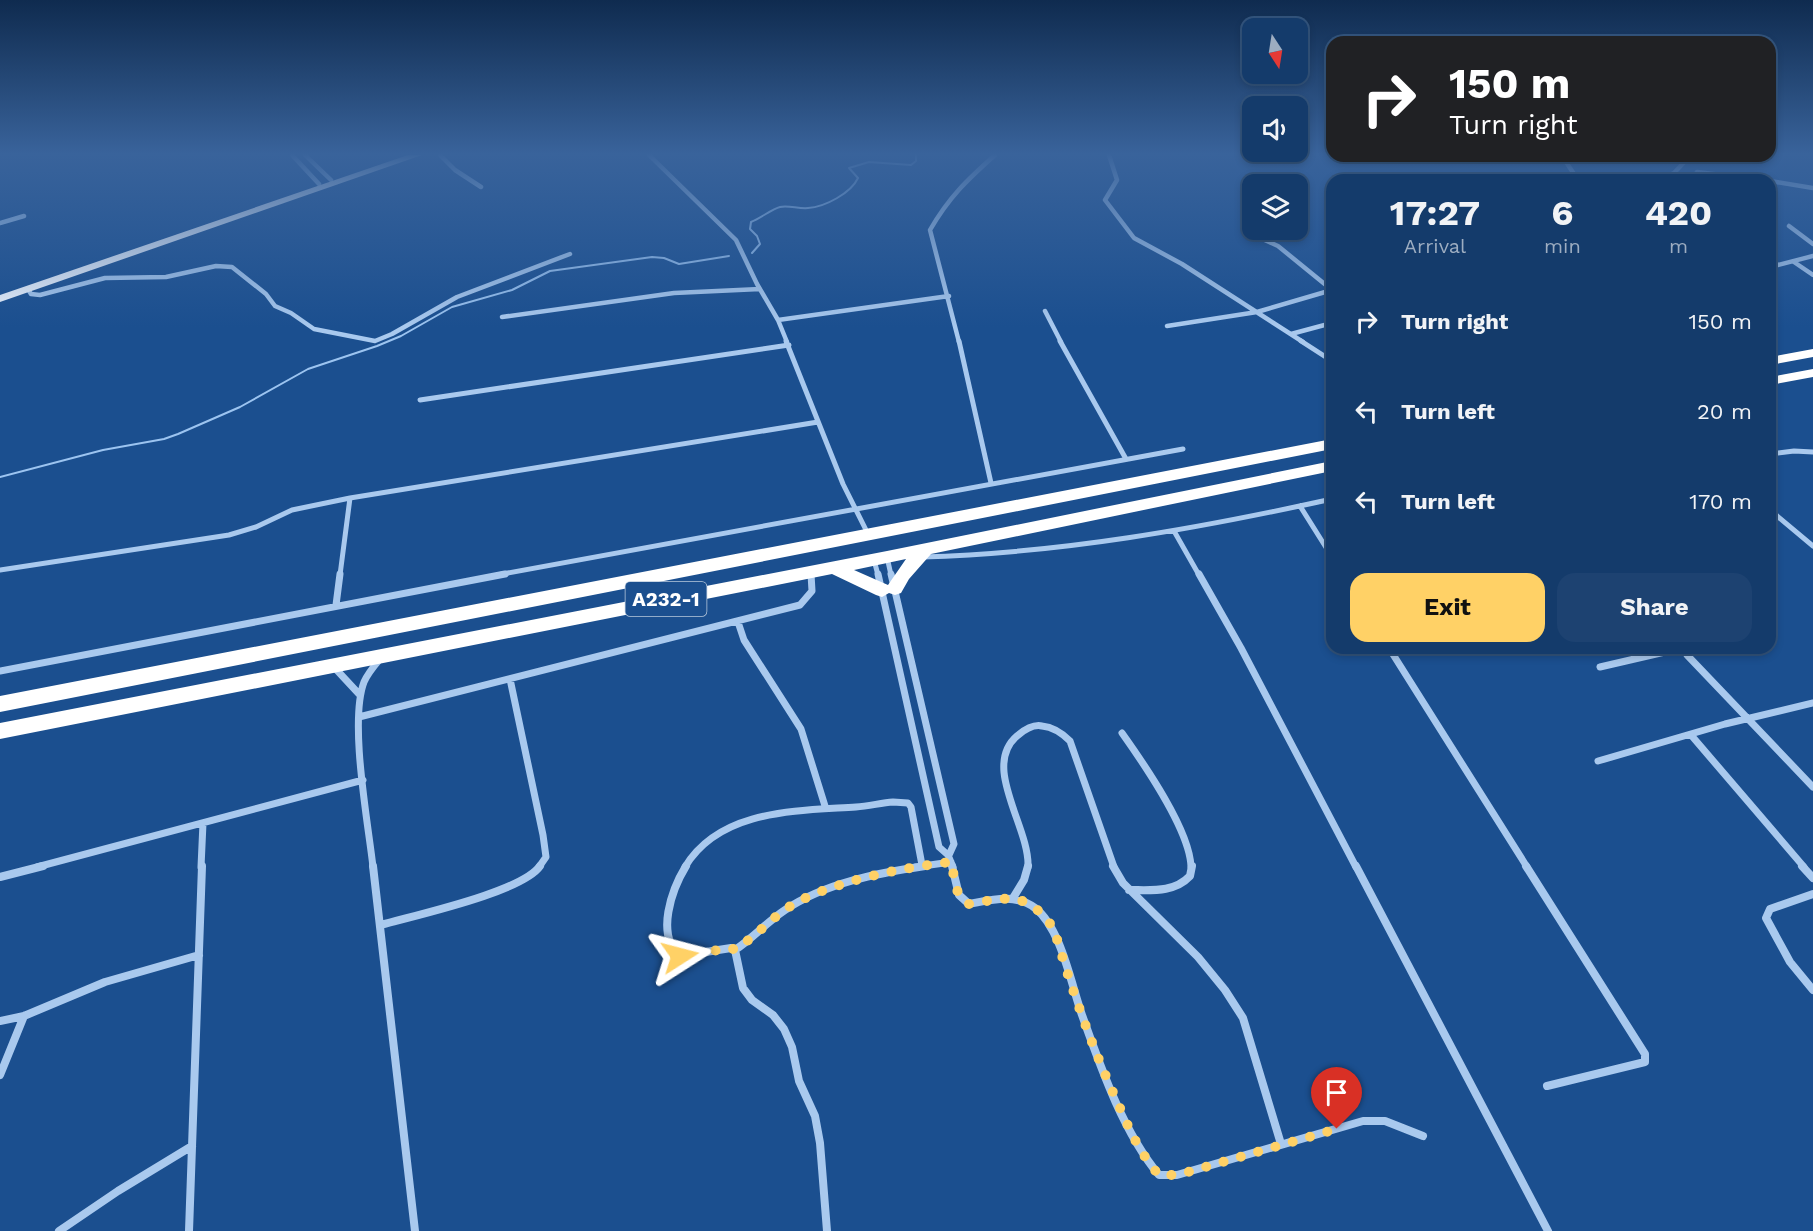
<!DOCTYPE html>
<style>
:root{--surface:#143b6b;--page:#1d4271;--text:#f1f3f6;--muted:#9dadc1;--line:#33557e;--accent:#ffd166}
body{margin:0;font-family:"Work Sans",sans-serif;background:var(--page);color:var(--text);height:100vh;display:flex;flex-direction:column;font-size:22px;white-space:nowrap}
*{box-sizing:border-box;margin:0}
p{font-size:20px;color:var(--muted)}
.icon{flex:none;width:33px;height:33px;fill:none;stroke:currentColor;stroke-width:2;stroke-linecap:round;stroke-linejoin:round}
.map{position:relative;flex:1;overflow:hidden}
.details{position:absolute;left:1326px;top:174px;width:450px;height:480px;display:flex;flex-direction:column;background:var(--surface);border-radius:18px;box-shadow:0 3px 9px #0003,0 0 0 2px var(--line)}
.details>*{flex:none}
.top-card{position:absolute;left:1326px;top:36px;width:450px;height:126px;border-radius:18px;box-shadow:0 3px 9px #0003,0 0 0 2px var(--line);background:#202124;color:#fff;overflow:hidden}
.needle{width:39px;rotate:168deg}
.buttons{position:absolute;left:1242px;top:18px;display:grid;gap:12px}
.buttons a{display:grid;place-items:center;width:66px;height:66px;border-radius:12px;background:var(--surface);box-shadow:0 3px 9px #0003,0 0 0 2px var(--line);font-size:30px}
.pin{position:absolute;display:grid;place-items:center;width:51px;height:51px;color:#fff;margin:-62px -26px;border-radius:50% 50% 50% 0;rotate:-45deg;box-shadow:0 0 6px #0007}
.pin .icon{rotate:45deg}
.me{position:absolute;width:66px;margin:-33px;rotate:81deg;stroke-linejoin:round;filter:drop-shadow(0 0 4px #0008)}
.turn{display:flex;align-items:center;gap:21px;height:126px;padding:0 24px;font-size:27px}
.turn .icon{width:78px;height:78px;stroke-width:2.5}
.turn b{display:block;font-size:42px;line-height:51px}
.eta{display:flex;justify-content:space-evenly;align-items:center;height:102px;text-align:center}
.eta b{font-size:36px;font-weight:700;line-height:42px}
.primary-button{display:flex;gap:12px;margin-top:auto;padding:12px 24px}
.primary-button a{flex:1;height:69px;border-radius:18px;background:var(--accent);color:#111;font-size:24px;font-weight:700;line-height:69px;text-align:center}
.primary-button a+a{background:var(--page);color:var(--text)}
ul{padding:0;list-style:none}
li{display:flex;align-items:center;gap:18px;height:90px;padding:0 24px}
li div{flex:1}
li b{display:block;font-size:22px}
li em{font-style:normal}
.map>svg:first-child{display:block}
.lines{fill:none;stroke-linecap:round;stroke-linejoin:round}
.stream{stroke:#9cc4f0;stroke-width:2}
.street-far3{stroke:#a9c9ee;stroke-width:4.5}
.street-far2{stroke:#a9c9ee;stroke-width:5}
.street-far1{stroke:#a9c9ee;stroke-width:7}
.street{stroke:#a9c9ee;stroke-width:8}
.primary{fill:#f0f6ff;fill-rule:evenodd}
.highway{fill:#fff;fill-rule:evenodd}
.route{stroke:#ffd166;stroke-width:10;stroke-dasharray:0 18}
.labels{text-anchor:middle;stroke-width:6;stroke-linejoin:round;paint-order:stroke}
.shield{fill:#1b4f8f;stroke:#bbcadd;stroke-width:1.5}
.shield-label{font-size:20px;font-weight:bold;fill:#fff}
</style>
<div class="map">
<svg width="1813" height="1231" viewBox="0 0 1813 1231">
<rect width="100%" height="100%" fill="#1b4f8f"/>
<g class="lines">
<path class="stream" d="M752,253L760,244L757,236L750,229L751,222C761,218 772,209 780,207C788,205 799,209 808,208C825,207 851,193 858,178L849,168L869,162L911,165L916,161V155
M0,477L103,450L164,439L178,434L240,407L308,369L377,346L401,336L452,307L512,290L550,271L652,257L664,258L679,264L729,256"/>
<path class="street-far3" d="M292,155L319,184
M305,155L331,180
M440,155L455,170L481,187
M649,155L736,240L757,284L778,320L787,342
M1109,155L1117,180L1105,200L1134,238L1182,264L1303,342
M1562,156L1578,180
M1658,180L1674,173L1690,156
M1704,180L1697,172L1763,180
M1770,181L1813,188
M0,223L24,216
M1789,226L1813,244
M1256,236L1278,246L1332,290
M1794,262L1813,275
M1770,267L1813,256
M28,289L31,294L40,295L105,278L166,277L216,266L232,267L266,294L275,306L291,313L314,329L375,341L392,334L457,297L570,254
M1045,311L1061,342
M502,317L674,293L760,289
M778,320L949,296
M1167,326L1257,312L1332,290
M1291,334L1332,323
M959,342L930,230C949,197 967,180 995,155"/>
<path class="street-far2" d="M786,341L843,484L868,534
M959,341L991,483
M1060,341L1126,459
M1301,341L1332,361
M420,400L789,345
M1770,454L1794,451L1813,452
M1300,506L1332,557
M1770,510L1813,546
M1174,531L1199,575
M887,557L891,575
M922,557C1061,553 1196,529 1332,499
M874,560L878,575
M0,570L229,535L256,527L292,510L350,498L818,422
M811,572L812,575
M340,575L350,498
M497,575L1183,449"/>
<path class="street-far1" d="M878,574L939,847L948,855L953,867
M891,574L954,844L949,855
M1199,574L1241,648L1356,867
M336,605L340,574
M738,622L744,640L801,729L825,806
M1389,648L1527,867
M1683,648L1687,655L1813,787
M333,666L359,694
M1600,667L1682,648
M0,671L505,574
M510,679L543,835L546,857L539,867
M359,717L800,605L812,591L811,574
M1122,733C1144,764 1190,830 1191,867
M1691,735L1804,867
M1598,761L1725,724L1813,703
M37,867L363,780
M201,867L203,823
M373,867C368,822 349,722 364,682C368,673 374,666 380,659
M685,867C720,809 797,811 856,807C869,806 881,803 893,802L908,803L911,807L922,865
M916,867L951,862
M1028,867C1030,827 981,767 1017,736C1024,730 1033,724 1042,726C1053,727 1062,733 1070,741L1114,867"/>
<path class="street" d="M373,866L415,1231
M686,866C672,889 655,935 680,956L731,948L735,950C753,938 767,922 785,910C825,883 878,873 925,866
M952,866L959,895L969,904C991,900 1016,893 1035,908C1061,928 1071,984 1082,1015C1101,1068 1123,1132 1159,1175H1177L1363,1121H1385L1423,1136
M1113,866L1123,883L1198,957L1225,990L1243,1018L1281,1144
M1356,866L1548,1231
M1526,866L1645,1054V1062L1547,1086
M1802,866L1813,878
M0,877L43,866
M1129,890C1151,890 1174,893 1190,876L1192,866
M1813,894L1770,909L1766,918L1790,962L1813,990
M1013,898L1024,880L1028,866
M381,925C416,915 522,892 540,866
M735,950L743,988L752,1000L773,1015L784,1029L792,1047L799,1081L815,1116L820,1143L827,1231
M0,1021L24,1016L105,982L199,955
M0,1075L24,1016
M59,1231L118,1191L192,1146
M189,1231L202,866"/>
<path class="primary" d="M408,155H422L0,302V295Z"/>
<path class="highway" d="M1813,349V357L1770,365V357Z
M1813,369V377L1770,385V377Z
M1332,439V449L0,712V696Z
M1332,461V471L931,554L909,579L901,593L895,595L889,593L882,597L876,595L832,574L0,739V723L887,551ZM906,559L888,585L854,570Z"/>
</g>
<linearGradient id="sky" x2="0" y2="1"><stop stop-color="#0f2b4f"/><stop offset="0.47" stop-color="#39639b"/><stop offset="1" stop-color="#39639b" stop-opacity="0"/></linearGradient>
<rect width="1813" height="327" fill="url(#sky)"/>
<g class="lines">
<path class="route" d="M680,956L731,948L735,950C753,938 768,922 786,909C824,883 905,867 951,862C955,876 954,898 969,904C1010,897 1027,891 1054,929C1071,988 1091,1044 1116,1099C1128,1126 1139,1153 1159,1175H1178L1337,1129"/>
</g>
<g class="labels">
<rect class="shield" x="625.5" y="582" width="81" height="34" rx="4.5"/>
<g class="shield-label">
<text x="666" y="606">A232-1</text>
</g>
</g>
</svg>
<div class="buttons">
<a><svg class="needle" viewBox="-14 -14 28 28"><path d="M0-13l5 13h-10z" fill="#e53935"/><path d="M0 13l5-13h-10z" fill="#9dadc1"/></svg></a>
<a><svg class="icon" aria-label="sound" viewBox="0 0 24 24"><path d="M4 9h4l5-4v14l-5-4H4zM17 9q2 3 0 6"/></svg></a>
<a><svg class="icon" aria-label="layers" viewBox="0 0 24 24"><path d="M12 4l9 5-9 5-9-5zM3 14l9 5 9-5"/></svg></a>
</div>
<div class="pin" style="left:1337px;top:1129px;background:#d93025"><svg class="icon" aria-label="arrive" viewBox="0 0 24 24"><path d="M6 21V4h12l-3 4 3 4H6"/></svg></div>
<svg class="me" style="left:680px;top:956px" viewBox="-20 -20 40 40"><path d="M0-17L14 15 0 8-14 15z" fill="#ffd166" stroke="#fff" stroke-width="4"/></svg>
<div class="top-card">
<div class="turn"><svg class="icon" aria-label="right" viewBox="0 0 24 24"><path d="M7 20v-9h11M14 6l5 5-5 5"/></svg><div><b>150 m</b>Turn right</div></div>
</div>
<section class="details">
<div class="eta">
<div><b>17:27</b><p>Arrival</p></div>
<div><b>6</b><p>min</p></div>
<div><b>420</b><p>m</p></div>
</div>
<ul>
<li><svg class="icon" aria-label="right" viewBox="0 0 24 24"><path d="M7 20v-9h11M14 6l5 5-5 5"/></svg><div><b>Turn right</b></div><em>150 m</em></li>
<li><svg class="icon" aria-label="left" viewBox="0 0 24 24"><path d="M17 20v-9H6M10 6l-5 5 5 5"/></svg><div><b>Turn left</b></div><em>20 m</em></li>
<li><svg class="icon" aria-label="left" viewBox="0 0 24 24"><path d="M17 20v-9H6M10 6l-5 5 5 5"/></svg><div><b>Turn left</b></div><em>170 m</em></li>
</ul>
<div class="primary-button"><a>Exit</a><a>Share</a></div>
</section>
</div>
